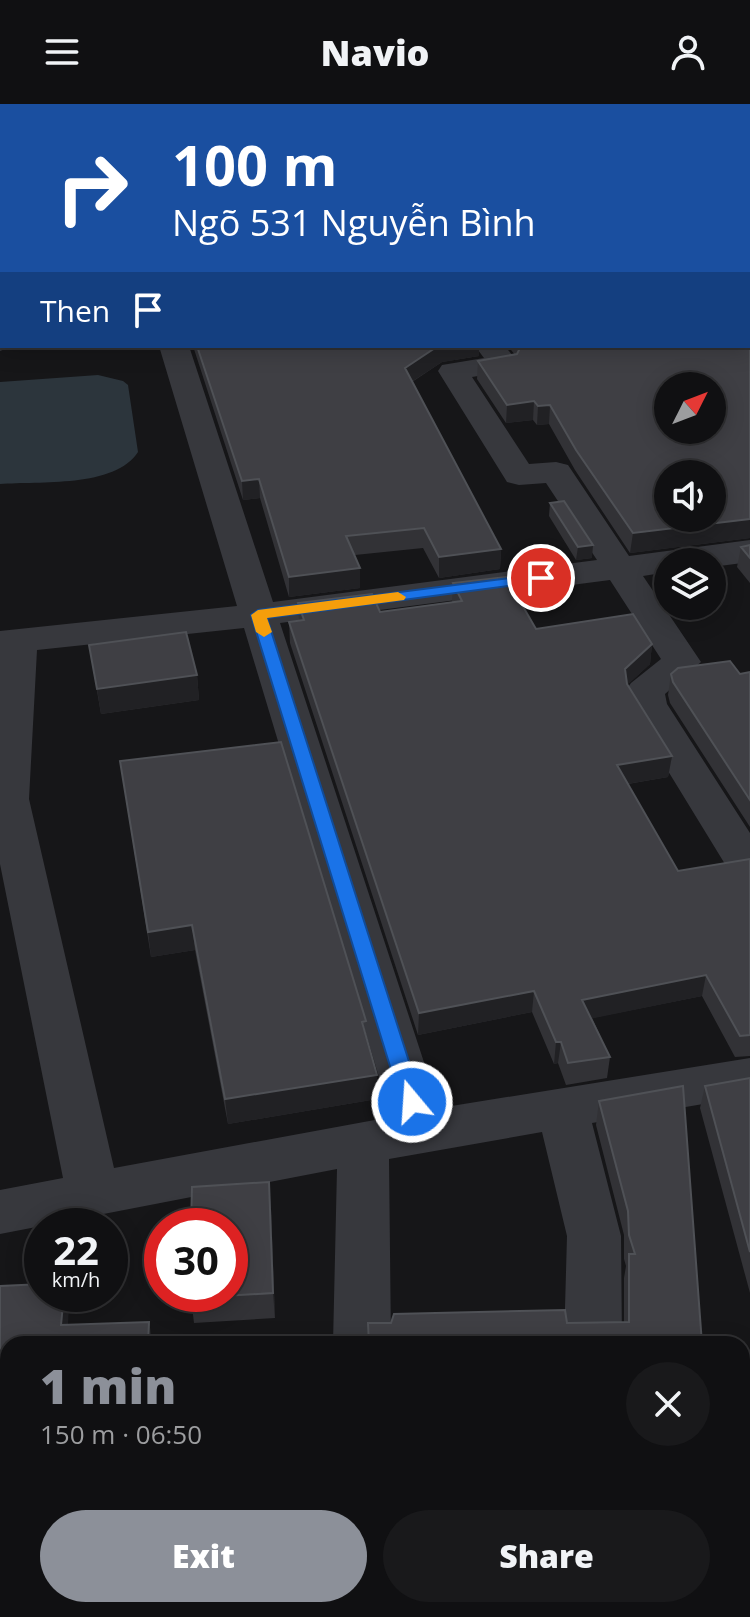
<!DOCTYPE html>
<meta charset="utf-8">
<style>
:root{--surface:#101012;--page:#19191b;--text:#f1f3f6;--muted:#9c9d9f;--line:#303032;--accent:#8c9099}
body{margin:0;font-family:"Open Sans",sans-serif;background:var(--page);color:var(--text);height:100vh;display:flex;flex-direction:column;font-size:30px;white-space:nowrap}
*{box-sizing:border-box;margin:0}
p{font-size:26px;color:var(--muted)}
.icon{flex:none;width:44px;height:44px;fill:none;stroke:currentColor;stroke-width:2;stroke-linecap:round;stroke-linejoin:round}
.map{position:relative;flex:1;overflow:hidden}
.details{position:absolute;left:0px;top:1232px;width:750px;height:282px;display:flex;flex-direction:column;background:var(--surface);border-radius:24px 24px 0 0;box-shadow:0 4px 20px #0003,0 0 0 2px var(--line)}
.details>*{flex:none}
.banner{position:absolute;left:0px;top:0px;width:750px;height:244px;box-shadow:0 4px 20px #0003,0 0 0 2px var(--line);background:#1a4fa0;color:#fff;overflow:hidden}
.needle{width:52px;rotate:48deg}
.tools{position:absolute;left:654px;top:268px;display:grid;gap:16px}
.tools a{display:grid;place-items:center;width:72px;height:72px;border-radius:50%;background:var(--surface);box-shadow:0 4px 20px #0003,0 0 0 2px var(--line);font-size:40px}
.speed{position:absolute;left:24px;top:1104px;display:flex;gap:16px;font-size:40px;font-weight:700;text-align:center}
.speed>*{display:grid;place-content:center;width:104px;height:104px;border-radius:50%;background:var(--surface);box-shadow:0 4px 20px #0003,0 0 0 2px var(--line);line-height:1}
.speed small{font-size:20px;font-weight:400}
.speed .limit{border:12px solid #d22;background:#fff;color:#111}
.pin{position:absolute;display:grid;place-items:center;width:68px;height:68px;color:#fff;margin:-34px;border:4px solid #fff;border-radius:50%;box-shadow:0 2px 8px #0007}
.me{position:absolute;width:88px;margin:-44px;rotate:342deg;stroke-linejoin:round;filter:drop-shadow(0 0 6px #0008)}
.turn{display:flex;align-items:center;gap:28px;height:168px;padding:0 40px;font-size:36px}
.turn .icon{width:104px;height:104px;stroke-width:2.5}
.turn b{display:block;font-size:56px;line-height:68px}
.then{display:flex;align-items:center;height:76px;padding:0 40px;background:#0003;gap:16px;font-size:30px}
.round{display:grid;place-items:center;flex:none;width:84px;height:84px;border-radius:42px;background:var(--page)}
.head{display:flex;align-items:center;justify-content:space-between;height:136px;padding:0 40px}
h1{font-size:48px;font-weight:800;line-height:60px;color:var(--accent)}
.button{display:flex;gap:16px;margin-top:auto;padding:16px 40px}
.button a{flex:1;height:92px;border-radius:48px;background:var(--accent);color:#fff;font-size:32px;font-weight:800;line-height:92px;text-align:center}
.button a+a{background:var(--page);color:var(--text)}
header{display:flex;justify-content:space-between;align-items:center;height:104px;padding:0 40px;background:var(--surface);font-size:36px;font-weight:800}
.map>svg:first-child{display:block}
.water{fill:#2c353c}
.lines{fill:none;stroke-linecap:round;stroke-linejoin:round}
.service{fill:#37383d;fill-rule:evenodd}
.minor{fill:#37383d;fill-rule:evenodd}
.wall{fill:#323236;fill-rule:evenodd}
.shaded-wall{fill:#212124}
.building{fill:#3f3f44;stroke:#4f5156;stroke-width:2;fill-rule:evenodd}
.route{fill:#1a73e8;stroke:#114b97;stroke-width:2}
.slow{fill:#f59e0b}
</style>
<header><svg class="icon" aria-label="menu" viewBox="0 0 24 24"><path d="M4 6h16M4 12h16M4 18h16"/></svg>Navio<svg class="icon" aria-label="person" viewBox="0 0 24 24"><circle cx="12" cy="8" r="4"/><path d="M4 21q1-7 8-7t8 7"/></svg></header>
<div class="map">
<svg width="750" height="1513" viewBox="0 0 750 1513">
<rect width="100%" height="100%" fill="#161618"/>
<path class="water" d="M98,271L123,277L128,281L138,348C115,384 39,377 0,380V278Z"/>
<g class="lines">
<path class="service" d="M0,90H2V98H0Z"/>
<path class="minor" d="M538,0H615L616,2H539Z
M748,122L750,123V139L748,138Z
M2,228V242H13L0,247Z
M159,242H189L273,498L597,456L546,379L519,381L507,378L438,267L442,261L484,254L475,242H505L519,260L515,266L472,273L529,360L556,358L568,361L629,452L750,436V458L712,463V458H668V468L643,472L701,558L665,590L667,600L750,729V773L728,765L627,600L625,587L631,579L661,555L610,476L280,519L439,1004L750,954V992L592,1019L621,1132L622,1240H564L567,1132L542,1028L389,1055L391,1240H333L337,1065L0,1130V1086L63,1074L0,760V527L237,502ZM244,524L391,1013L114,1064L29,695L37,546Z
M329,1506H393L394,1513H328Z
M573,1506H637L638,1513H572Z"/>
</g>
<path class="wall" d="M698,0H750V64H748V2H698Z
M748,147H750V177H748L749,180H750V434L630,449L575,366L549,320L537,321L533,316L506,319L477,275L478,257L515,251L508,242H748ZM668,282H712V326H668ZM668,370H712V414H668Z
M193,242H479V252L442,258L412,278L501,445L500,465L439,474L423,444L355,451L360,484L289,493L260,394L243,396Z
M550,399L592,454L576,456L549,412Z
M750,441V479L737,463L741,443Z
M453,479L536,525L652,540L650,560L627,581L672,652L668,673L628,680L678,767L750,755V952L735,953L702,892L592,914L610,953L607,974L566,981L558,959L554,960L532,908L418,931L290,539L289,518L299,517L298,499L380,508L452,498Z
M89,541L197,571L199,596L101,610Z
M750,568V723L670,599L668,591L671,570H740Z
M120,657L366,932L377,995L228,1020L195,846L151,853Z
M750,974V1189L700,1004L705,982Z
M599,997L702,1240L567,1219L624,1218V1174L626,1162L624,1155V1131L596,1021Z
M271,1104L275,1214L194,1219L191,1194Z
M0,1182L69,1201L8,1240V1293L0,1294Z"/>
<path class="shaded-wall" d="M438,242H479V252L442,258L405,282V264Z
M534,297L533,316L506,319L507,301Z
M550,301L549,320L537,321L538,302Z
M259,375L260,394L243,396L242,377Z
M750,415V434L630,449L633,429Z
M593,441L592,454L576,456L578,443Z
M501,445L500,465L439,474V453Z
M360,464V484L289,493V473Z
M652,540L650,560L623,585L625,565Z
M197,571L199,596L101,610L97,585Z
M672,652L668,673L615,682L617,661Z
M192,821L195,846L151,853L148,828Z
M706,871L702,892L580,917L582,896Z
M534,887L532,908L418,931L419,909Z
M556,938H561L558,959L554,960Z
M377,971V995L228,1020L225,995Z
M269,1078L271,1104L275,1214L273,1189Z
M64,1190H67L69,1201L67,1240L61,1221Z
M149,1218L153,1240H148Z"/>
<path class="building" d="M703,0H750V48H748V2H704Z
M748,147H750V159L749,158L748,163Z
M748,171L749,180H750V415L633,429L576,346L550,301L538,302L534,297L507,301L478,257L517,250L521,242H748ZM668,282H712V326H668ZM668,370H712V414H668Z
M197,242H438L405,264L501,445L439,453L424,424L346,432L360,464L289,473L259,375L242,377Z
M564,397L593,441L578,443L550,399Z
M750,441V454L741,443Z
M506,473L536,525L633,510L652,540L625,565L627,580L672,652L617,661L678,767L750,755V931L740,932L706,871L582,896L610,953L568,959L561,938H556L534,887L419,909L289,518L304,516L298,499L372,490L380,508L462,497L453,479Z
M186,528L197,571L97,585L89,541Z
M730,557L740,570L750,568V696L673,578L671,570L678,564Z
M281,638L366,917L362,918L377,971L225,995L192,821L148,828L120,657Z
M750,974V1148L705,982Z
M683,982L702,1240H369L368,1219H391L394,1210L565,1206L567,1219L629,1218V1150H635L629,1131L628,1107L599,997Z
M269,1078L273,1189L191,1194V1190H230V1122H191L192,1083Z
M42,1180V1190H64L61,1221L149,1218L148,1240H8V1272H0V1182Z
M118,1506H273V1513H117Z
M373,1506H533L534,1513H374Z"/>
<path class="route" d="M541,470L549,474L546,477L267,514L422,998L419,1004L412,1006L404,1004L401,998L251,511L258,506Z"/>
<path class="slow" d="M398,488L406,493L404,496L267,514L272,528L264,533L256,528L251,511L258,506Z"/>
</svg>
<div class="tools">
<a><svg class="needle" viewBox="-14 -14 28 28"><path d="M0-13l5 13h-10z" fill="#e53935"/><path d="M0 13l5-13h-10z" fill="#9c9d9f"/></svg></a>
<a><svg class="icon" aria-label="sound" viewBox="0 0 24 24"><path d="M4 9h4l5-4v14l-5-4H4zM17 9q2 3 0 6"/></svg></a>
<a><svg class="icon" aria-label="layers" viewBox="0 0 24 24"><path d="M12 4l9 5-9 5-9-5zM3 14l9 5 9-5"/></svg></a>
</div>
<div class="speed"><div>22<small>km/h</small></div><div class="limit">30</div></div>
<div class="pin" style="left:541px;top:474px;background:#d93025"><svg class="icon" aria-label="arrive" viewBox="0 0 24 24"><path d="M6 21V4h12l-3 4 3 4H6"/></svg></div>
<svg class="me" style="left:412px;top:998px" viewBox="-20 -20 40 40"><circle r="17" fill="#1a73e8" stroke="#fff" stroke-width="3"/><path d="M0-11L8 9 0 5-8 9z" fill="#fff"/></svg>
<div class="banner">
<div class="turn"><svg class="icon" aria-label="right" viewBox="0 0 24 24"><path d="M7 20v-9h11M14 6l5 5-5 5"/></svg><div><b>100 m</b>Ngõ 531 Nguyễn Bình</div></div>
<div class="then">Then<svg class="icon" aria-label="arrive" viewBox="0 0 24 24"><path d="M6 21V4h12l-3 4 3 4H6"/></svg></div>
</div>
<section class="details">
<div class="head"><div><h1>1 min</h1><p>150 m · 06:50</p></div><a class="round"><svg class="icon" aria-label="close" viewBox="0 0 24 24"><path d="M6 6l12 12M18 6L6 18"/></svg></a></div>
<div class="button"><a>Exit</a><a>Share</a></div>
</section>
</div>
